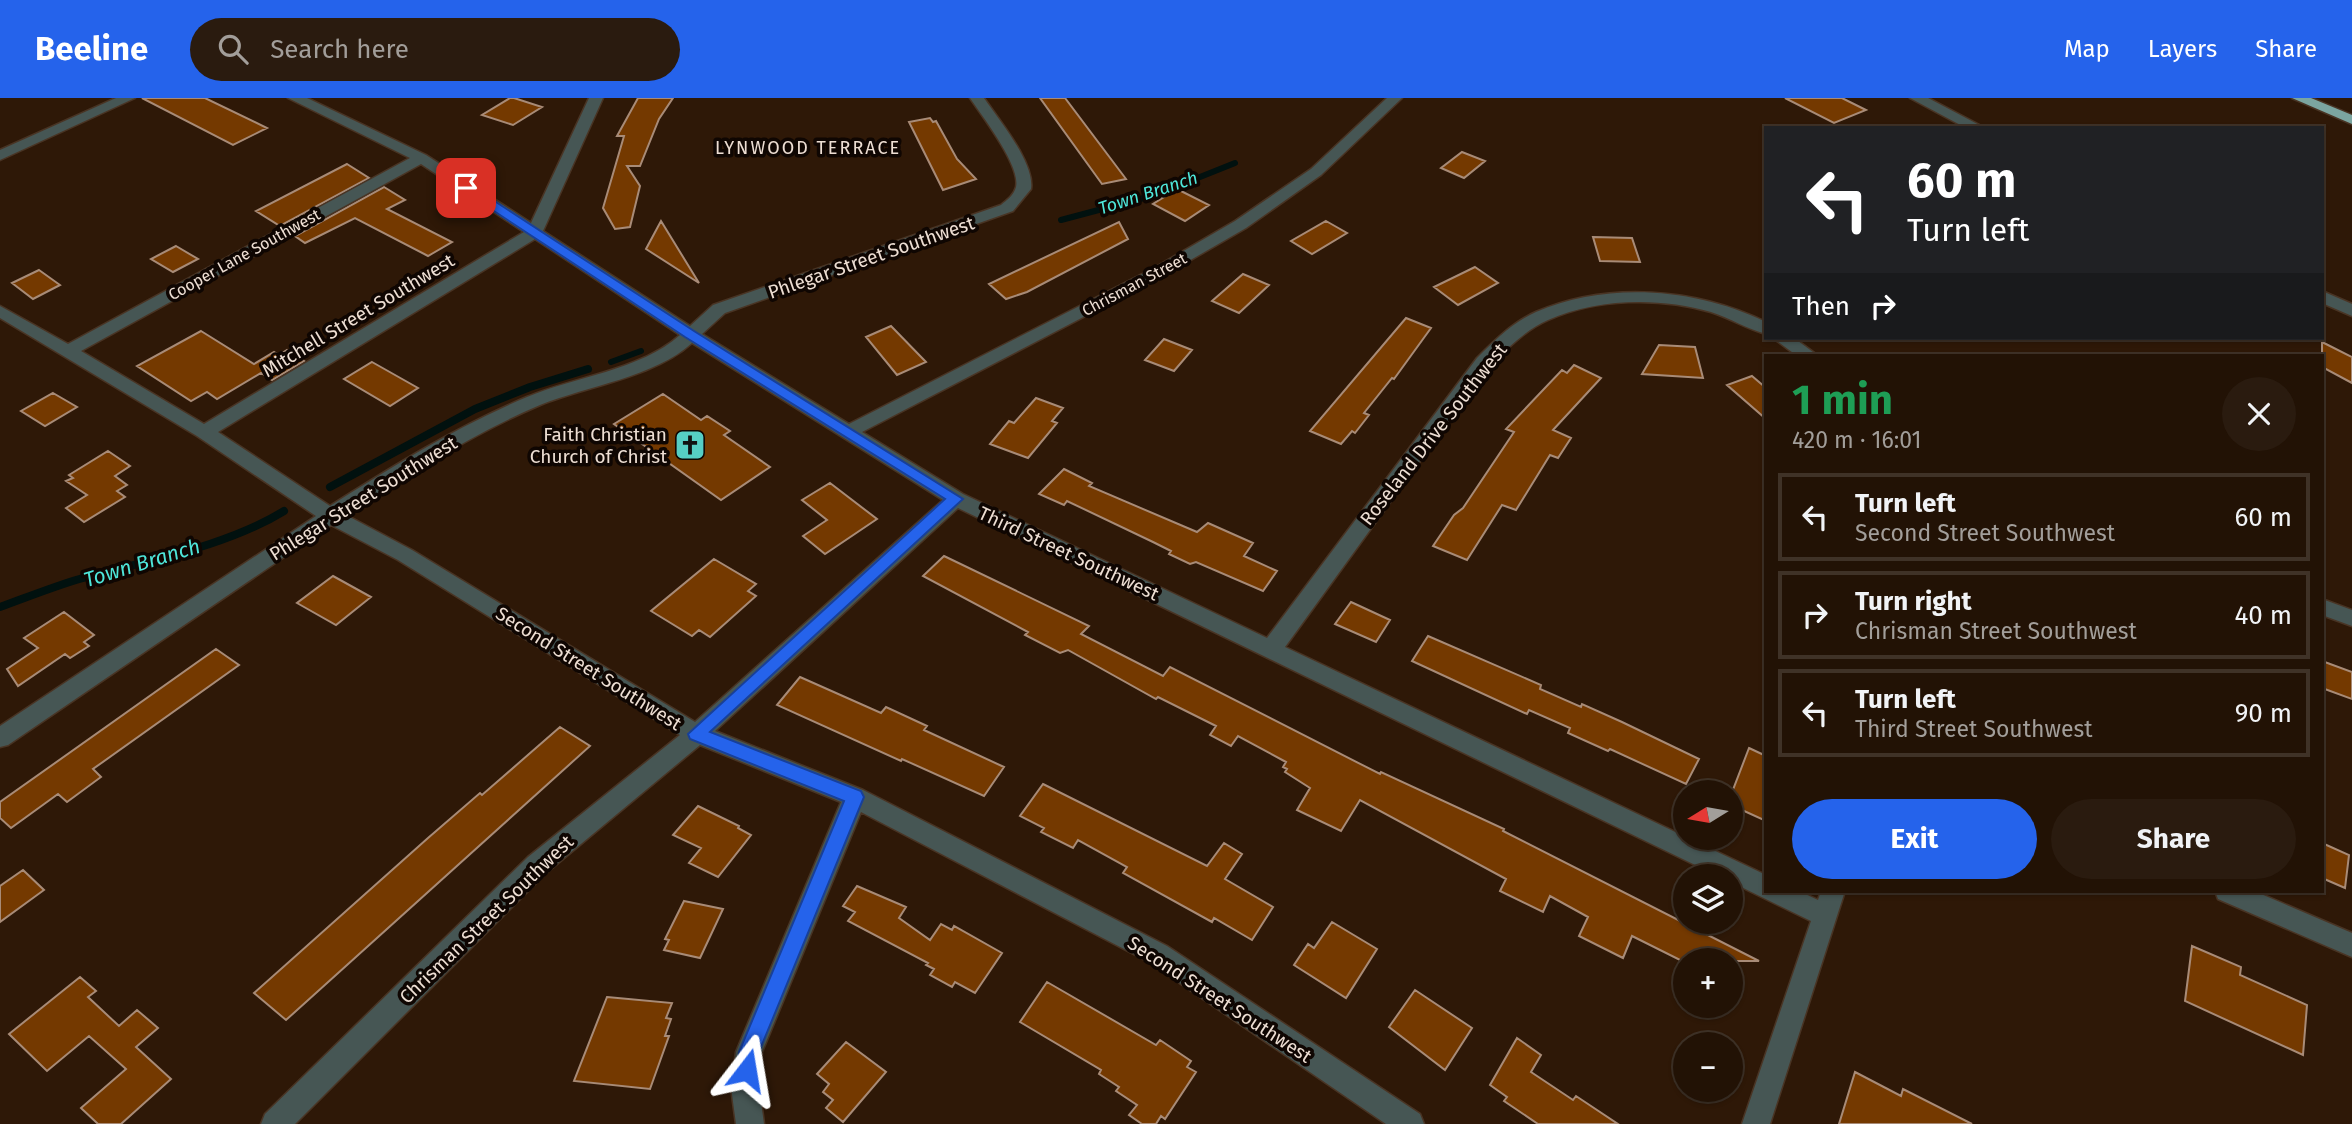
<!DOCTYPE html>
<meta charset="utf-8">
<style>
:root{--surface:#221205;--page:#2a1b0f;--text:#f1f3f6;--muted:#a29e9a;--line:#3f3227;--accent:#2563eb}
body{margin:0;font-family:"Fira Sans",sans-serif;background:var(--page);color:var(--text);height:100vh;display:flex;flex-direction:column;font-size:26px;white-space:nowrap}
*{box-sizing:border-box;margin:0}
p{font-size:23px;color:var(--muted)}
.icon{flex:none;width:38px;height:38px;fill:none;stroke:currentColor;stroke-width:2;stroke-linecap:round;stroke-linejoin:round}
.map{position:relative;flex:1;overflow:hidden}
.panel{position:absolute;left:1764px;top:256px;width:560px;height:539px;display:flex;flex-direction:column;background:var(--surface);border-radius:0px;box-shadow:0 2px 5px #0004,0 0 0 2px var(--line)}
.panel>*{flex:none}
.hud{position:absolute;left:1764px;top:28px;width:560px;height:214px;border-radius:0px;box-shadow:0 2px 5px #0004,0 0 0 2px var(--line);background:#202124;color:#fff;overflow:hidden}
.needle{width:46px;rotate:259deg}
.tools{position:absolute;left:1673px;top:682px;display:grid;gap:14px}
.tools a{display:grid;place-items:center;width:70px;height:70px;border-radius:50%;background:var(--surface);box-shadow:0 2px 5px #0004,0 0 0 2px var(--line);font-size:35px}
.pin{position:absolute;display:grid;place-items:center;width:60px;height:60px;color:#fff;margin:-30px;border-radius:14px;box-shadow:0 4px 10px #0006}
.me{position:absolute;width:77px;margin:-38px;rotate:14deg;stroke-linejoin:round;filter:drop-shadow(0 0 5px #0008)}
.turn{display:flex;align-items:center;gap:24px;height:147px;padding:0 28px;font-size:32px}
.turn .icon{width:91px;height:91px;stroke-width:2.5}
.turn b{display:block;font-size:49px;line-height:60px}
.then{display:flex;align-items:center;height:66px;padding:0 28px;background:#0003;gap:14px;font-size:26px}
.round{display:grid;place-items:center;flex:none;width:74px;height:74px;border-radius:37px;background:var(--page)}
.headline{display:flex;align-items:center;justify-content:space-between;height:119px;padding:0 28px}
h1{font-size:42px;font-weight:700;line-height:52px;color:#1e9e55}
.cta{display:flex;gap:14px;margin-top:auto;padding:14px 28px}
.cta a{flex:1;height:80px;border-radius:42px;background:var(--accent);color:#fff;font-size:28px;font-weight:700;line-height:80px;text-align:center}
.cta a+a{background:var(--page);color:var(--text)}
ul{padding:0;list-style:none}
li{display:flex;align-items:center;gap:21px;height:88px;margin:0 14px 10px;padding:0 14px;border:4px solid var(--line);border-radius:0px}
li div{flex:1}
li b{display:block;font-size:26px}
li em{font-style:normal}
header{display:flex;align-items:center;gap:42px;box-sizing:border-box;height:98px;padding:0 35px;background:var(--accent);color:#fff}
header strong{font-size:33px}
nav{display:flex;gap:38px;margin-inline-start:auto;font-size:24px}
.search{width:490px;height:63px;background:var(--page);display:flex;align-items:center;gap:18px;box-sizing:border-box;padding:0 24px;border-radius:38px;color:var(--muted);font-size:26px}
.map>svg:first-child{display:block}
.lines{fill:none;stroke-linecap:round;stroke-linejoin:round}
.stream-far1{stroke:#01110f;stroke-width:6}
.stream{stroke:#01110f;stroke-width:8}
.building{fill:#743900;stroke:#a88b77;stroke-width:2}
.street-casing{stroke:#493424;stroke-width:3}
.highway-casing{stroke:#493424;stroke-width:3}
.street{fill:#465654;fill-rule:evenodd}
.highway{fill:#7ba5a0;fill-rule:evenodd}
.route{fill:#2563eb;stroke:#184099;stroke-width:2}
.labels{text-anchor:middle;stroke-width:7;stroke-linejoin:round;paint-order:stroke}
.far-street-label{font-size:16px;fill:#edded3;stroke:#0f0602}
.far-neighbourhood-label{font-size:18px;letter-spacing:2px;fill:#edded3;stroke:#0f0602}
.far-water-label{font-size:18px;font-style:italic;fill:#4ee6da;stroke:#0f0602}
.street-label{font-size:19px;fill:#edded3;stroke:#0f0602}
.poi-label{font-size:19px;fill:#edded3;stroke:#0f0602;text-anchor:end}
.water-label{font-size:21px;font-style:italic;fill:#4ee6da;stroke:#0f0602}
</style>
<header>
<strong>Beeline</strong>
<div class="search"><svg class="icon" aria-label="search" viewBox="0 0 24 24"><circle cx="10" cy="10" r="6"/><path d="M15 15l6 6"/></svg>Search here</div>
<nav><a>Map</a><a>Layers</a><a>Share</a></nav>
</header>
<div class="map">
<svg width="2352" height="1026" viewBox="0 0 2352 1026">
<rect width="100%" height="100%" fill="#2e1807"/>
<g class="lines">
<path class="stream-far1" d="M1061,122L1155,97L1235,65
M611,264L641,253"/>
<path class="stream" d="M330,389L475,311L530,289L588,271
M0,509C25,500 50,490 76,482C143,463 224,450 284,413"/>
</g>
<path class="building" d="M142,0H205L267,30L233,47Z
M510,0H514L542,9L513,27L482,17Z
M638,0H673L659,21L640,68H627L640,88L630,129L615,131L603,110L624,38H617Z
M1040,0H1065L1126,81L1102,86Z
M1785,0H1842L1866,12L1834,25Z
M930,20L933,24L936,23L957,61L976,81L943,92L909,24Z
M1462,54L1485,63L1464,80L1441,70Z
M347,66L369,80L280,128L256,113Z
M384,89L405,102L387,111L452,144L428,158L355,120L305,145L295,138Z
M1177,91L1209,107L1185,123L1153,106Z
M661,123L699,185L646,151Z
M1326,123L1347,135L1312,156L1291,143Z
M1119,124L1128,141L1027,194L1006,201L989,186Z
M1593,139L1632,140L1640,164L1600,163Z
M176,148L198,161L173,174L151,161Z
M1475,169L1498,185L1458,207L1434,189Z
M39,172L60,187L33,201L12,185Z
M1243,176L1269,187L1239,215L1212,203Z
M1406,220L1431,230L1394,281L1392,280L1364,315L1369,317L1355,335L1352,333L1341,346L1310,333Z
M891,228L926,264L897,277L866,239Z
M201,233L254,266L274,254L279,257L287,252L304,263L272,282L261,275L217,301L207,294L191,303L137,268Z
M1164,241L1192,252L1174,273L1145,262Z
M2322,244L2352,259V285L2322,269Z
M1659,247L1695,249L1703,280L1642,276Z
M372,264L418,290L390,308L344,281Z
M1574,267L1601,280L1553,332L1571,340L1558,360L1550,357L1516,412L1502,407L1467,462L1433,448L1454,417L1463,410L1514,334L1506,331L1562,272L1567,275Z
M1752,278L1766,290V321L1727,287Z
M53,295L77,309L45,328L21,313Z
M663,296L701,322L707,318L730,333L724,337L770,369L721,402L614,326Z
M1036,300L1063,310L1052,323L1057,325L1028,360L990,346L1009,323L1014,325Z
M108,353L130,368L115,378L127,387L117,393L125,399L84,424L66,410L87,397L66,383L73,380L69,377Z
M1064,371L1092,385L1089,388L1197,434L1208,425L1253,445L1244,458L1277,473L1263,493L1196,464L1190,466L1169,456L1171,453L1153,444L1067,403L1064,407L1039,396Z
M830,385L877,421L825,456L803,438L827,422L802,402Z
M944,458L1089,528L1081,536L1163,578L1170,569L1380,676L1381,674L1504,731L1503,733L1759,863H1682L1632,838L1623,860L1579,838L1588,819L1550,798L1543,814L1500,793L1506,781L1360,702L1341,733L1297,712L1310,690L1285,674L1287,671L1283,669L1286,664L1238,638L1231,648L1210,637L1216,628L1158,599L1156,601L1068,552L1060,555L1025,537L1028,534L923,478Z
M714,461L756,486L748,493L756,498L710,539L699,532L692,538L651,513Z
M333,478L371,499L336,527L297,505Z
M1351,504L1390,522L1376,544L1335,526Z
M64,514L94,537L84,544L89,548L70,560L65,556L18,588L7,571L38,550L24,540Z
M1428,538L1541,587L1540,591L1581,609L1582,606L1622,624L1699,661L1686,686L1610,651L1608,653L1568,635L1570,630L1529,612L1527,616L1412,563Z
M216,551L239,567L93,671L101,679L67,704L58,696L11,730L0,720V704Z
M2322,563L2352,574V601L2322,590Z
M800,579L881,615L886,609L927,628L924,632L1004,669L984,698L902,661L901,663L777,607Z
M560,629L590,648L286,922L254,895L428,740L480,695L482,697Z
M1749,650L1766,658V723L1731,707V697Z
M1043,686L1207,768L1224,745L1242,756L1225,781L1273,809L1252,842L1214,820L1212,824L1123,775L1127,769L1078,742L1073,750L1041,734L1044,730L1020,718Z
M698,708L739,728L738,730L751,737L718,779L689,765L701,750L673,737Z
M2322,745L2349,757L2345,790L2322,780Z
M23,772L44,792L0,824V788Z
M857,788L906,809L899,820L930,842L941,826L952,832L954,828L1002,855L975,895L955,884L952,889L930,877L934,871L926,867L928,865L848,823L855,814L843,808Z
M684,803L723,811L700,860L664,852L669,842L665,841Z
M1332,824L1377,851L1346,900L1294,867L1308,846L1314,850Z
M2192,848L2241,869L2240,877L2307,907L2303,957L2185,903Z
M80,879L96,893L88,899L119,928L137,912L158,930L136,949L171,981L121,1026H98L81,1010L126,971L89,938L47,973L9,936Z
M1047,884L1156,947L1160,942L1191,963L1187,969L1196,974L1165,1021L1161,1018L1156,1026H1142L1129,1017L1137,1007L1116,993L1119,989L1099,976L1101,972L1020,924Z
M1415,892L1472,930L1445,972L1389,929Z
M607,899L672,905L666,920L671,921L665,938H669L650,991L574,983Z
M1517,940L1541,957L1531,974L1573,1002L1576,998L1618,1026H1538L1504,1003L1507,999L1490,987Z
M846,944L886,974L843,1024L826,1010L833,1002L823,994L829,986L817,976Z
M1855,974L1901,998L1903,991L1972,1026H1839Z"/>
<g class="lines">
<g class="street-casing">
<path id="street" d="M116,0H135L0,62V52Z
M288,0H307L426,57L531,125L589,0H603L543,133L690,228L713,207L1001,107C1007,102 1014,97 1016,89C1021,68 982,18 970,0H984C999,22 1035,65 1031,91L1013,113L725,215L702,236L849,326L1156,169L1235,123L1311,71L1387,0H1402L1321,77L1246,130L1168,175L862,334L963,396L1267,540L1477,260C1494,243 1513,224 1536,214C1608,183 1696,190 1766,224V236C1747,231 1730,220 1711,214C1660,199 1597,200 1548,222C1525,232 1507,251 1489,268L1285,549L1766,777V793H1799L1818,802L1821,793H1845L1770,1026H1742L1811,823L1731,784V779H1720L958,410L715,633L863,692L1167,848L1420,1016L1424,1026H1386L1149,864L861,714L762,954L759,989L764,1026H736L731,989L736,954L841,704L700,647L546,775L295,1026H261L265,1016L528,759L680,637L398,462L331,427L8,647L0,649V628L316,418L197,338L0,220V208L68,246L410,60ZM421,66L524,134L204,326L81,253ZM535,141L680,237C641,272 574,279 527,299C458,328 393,368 330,408L218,334ZM692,245L943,402L695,624L412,452L346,417C408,377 472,336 540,307C587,288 655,279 692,245Z
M1910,0H1928L1985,30H1966Z
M2322,193L2352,206V218L2322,205Z
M1773,240H1794L1817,257H1796Z
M2322,501L2352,512V528L2322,517Z
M2215,793H2254L2352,835V859L2218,801Z"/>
</g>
<g class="highway-casing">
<path id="highway" d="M2292,0H2311L2352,17V26Z"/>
</g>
<use href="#street" class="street"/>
<use href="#highway" class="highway"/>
</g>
<path class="route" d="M462,87H470L694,233L963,401L710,634L861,693L864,699L759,954L754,979L747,982L740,979L737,972L739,954L844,703L690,641L688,636L945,401L685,239L462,92Z"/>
<defs>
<g id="church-square" transform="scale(1.575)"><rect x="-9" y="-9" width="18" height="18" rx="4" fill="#56cec4" stroke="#0f0602"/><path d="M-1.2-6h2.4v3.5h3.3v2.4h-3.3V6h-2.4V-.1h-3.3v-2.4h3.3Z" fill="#111"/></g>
</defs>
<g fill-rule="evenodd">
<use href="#church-square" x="690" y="347"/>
</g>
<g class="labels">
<g class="far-street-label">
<text transform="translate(244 156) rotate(-29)" y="6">Cooper Lane Southwest</text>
<text transform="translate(1134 186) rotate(-28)" y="6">Chrisman Street</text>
</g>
<g class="far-neighbourhood-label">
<text x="808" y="56">LYNWOOD TERRACE</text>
</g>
<g class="far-water-label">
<text transform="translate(1148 95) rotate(-18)" y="6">Town Branch</text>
</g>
<g class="street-label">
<text transform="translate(871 159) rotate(-19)" y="7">Phlegar Street Southwest</text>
<text transform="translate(358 217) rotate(-31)" y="7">Mitchell Street Southwest</text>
<text transform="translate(1433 336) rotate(-52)" y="7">Roseland Drive Southwest</text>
<text transform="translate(363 400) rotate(-32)" y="7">Phlegar Street Southwest</text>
<text transform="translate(1069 455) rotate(25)" y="7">Third Street Southwest</text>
<text transform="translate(589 570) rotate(32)" y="7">Second Street Southwest</text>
<text transform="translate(486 821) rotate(-44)" y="7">Chrisman Street Southwest</text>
<text transform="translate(1220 901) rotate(33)" y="7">Second Street Southwest</text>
</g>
<g class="poi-label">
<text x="667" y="343">Faith Christian<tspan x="667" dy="22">Church of Christ</tspan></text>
</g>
<g class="water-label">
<text transform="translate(142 465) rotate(-17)" y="7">Town Branch</text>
</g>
</g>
</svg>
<div class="tools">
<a><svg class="needle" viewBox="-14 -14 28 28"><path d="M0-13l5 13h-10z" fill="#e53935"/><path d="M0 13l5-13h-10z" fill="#a29e9a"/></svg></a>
<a><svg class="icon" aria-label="layers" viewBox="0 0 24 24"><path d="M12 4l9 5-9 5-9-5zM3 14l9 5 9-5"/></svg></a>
<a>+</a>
<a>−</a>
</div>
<div class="pin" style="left:466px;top:90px;background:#d93025"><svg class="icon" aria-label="arrive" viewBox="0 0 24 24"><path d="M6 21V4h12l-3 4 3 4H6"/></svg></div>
<svg class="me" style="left:747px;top:972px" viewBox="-20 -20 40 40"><path d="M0-17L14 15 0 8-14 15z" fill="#2563eb" stroke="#fff" stroke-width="4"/></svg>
<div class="hud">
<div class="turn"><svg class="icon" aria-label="left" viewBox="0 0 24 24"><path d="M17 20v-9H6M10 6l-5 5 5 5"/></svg><div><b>60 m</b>Turn left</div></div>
<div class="then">Then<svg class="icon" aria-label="right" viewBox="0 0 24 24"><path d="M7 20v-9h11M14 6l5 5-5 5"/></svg></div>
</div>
<section class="panel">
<div class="headline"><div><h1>1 min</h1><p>420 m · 16:01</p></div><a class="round"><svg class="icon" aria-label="close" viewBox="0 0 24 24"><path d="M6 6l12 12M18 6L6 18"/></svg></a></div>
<ul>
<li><svg class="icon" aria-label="left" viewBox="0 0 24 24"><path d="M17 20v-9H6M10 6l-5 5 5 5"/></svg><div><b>Turn left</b><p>Second Street Southwest</p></div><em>60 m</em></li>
<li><svg class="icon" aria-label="right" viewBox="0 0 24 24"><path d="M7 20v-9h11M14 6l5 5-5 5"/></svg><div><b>Turn right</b><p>Chrisman Street Southwest</p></div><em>40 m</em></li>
<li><svg class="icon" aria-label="left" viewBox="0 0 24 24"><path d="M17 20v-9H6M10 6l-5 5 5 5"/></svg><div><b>Turn left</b><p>Third Street Southwest</p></div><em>90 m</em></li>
</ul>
<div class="cta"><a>Exit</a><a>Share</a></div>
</section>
</div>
